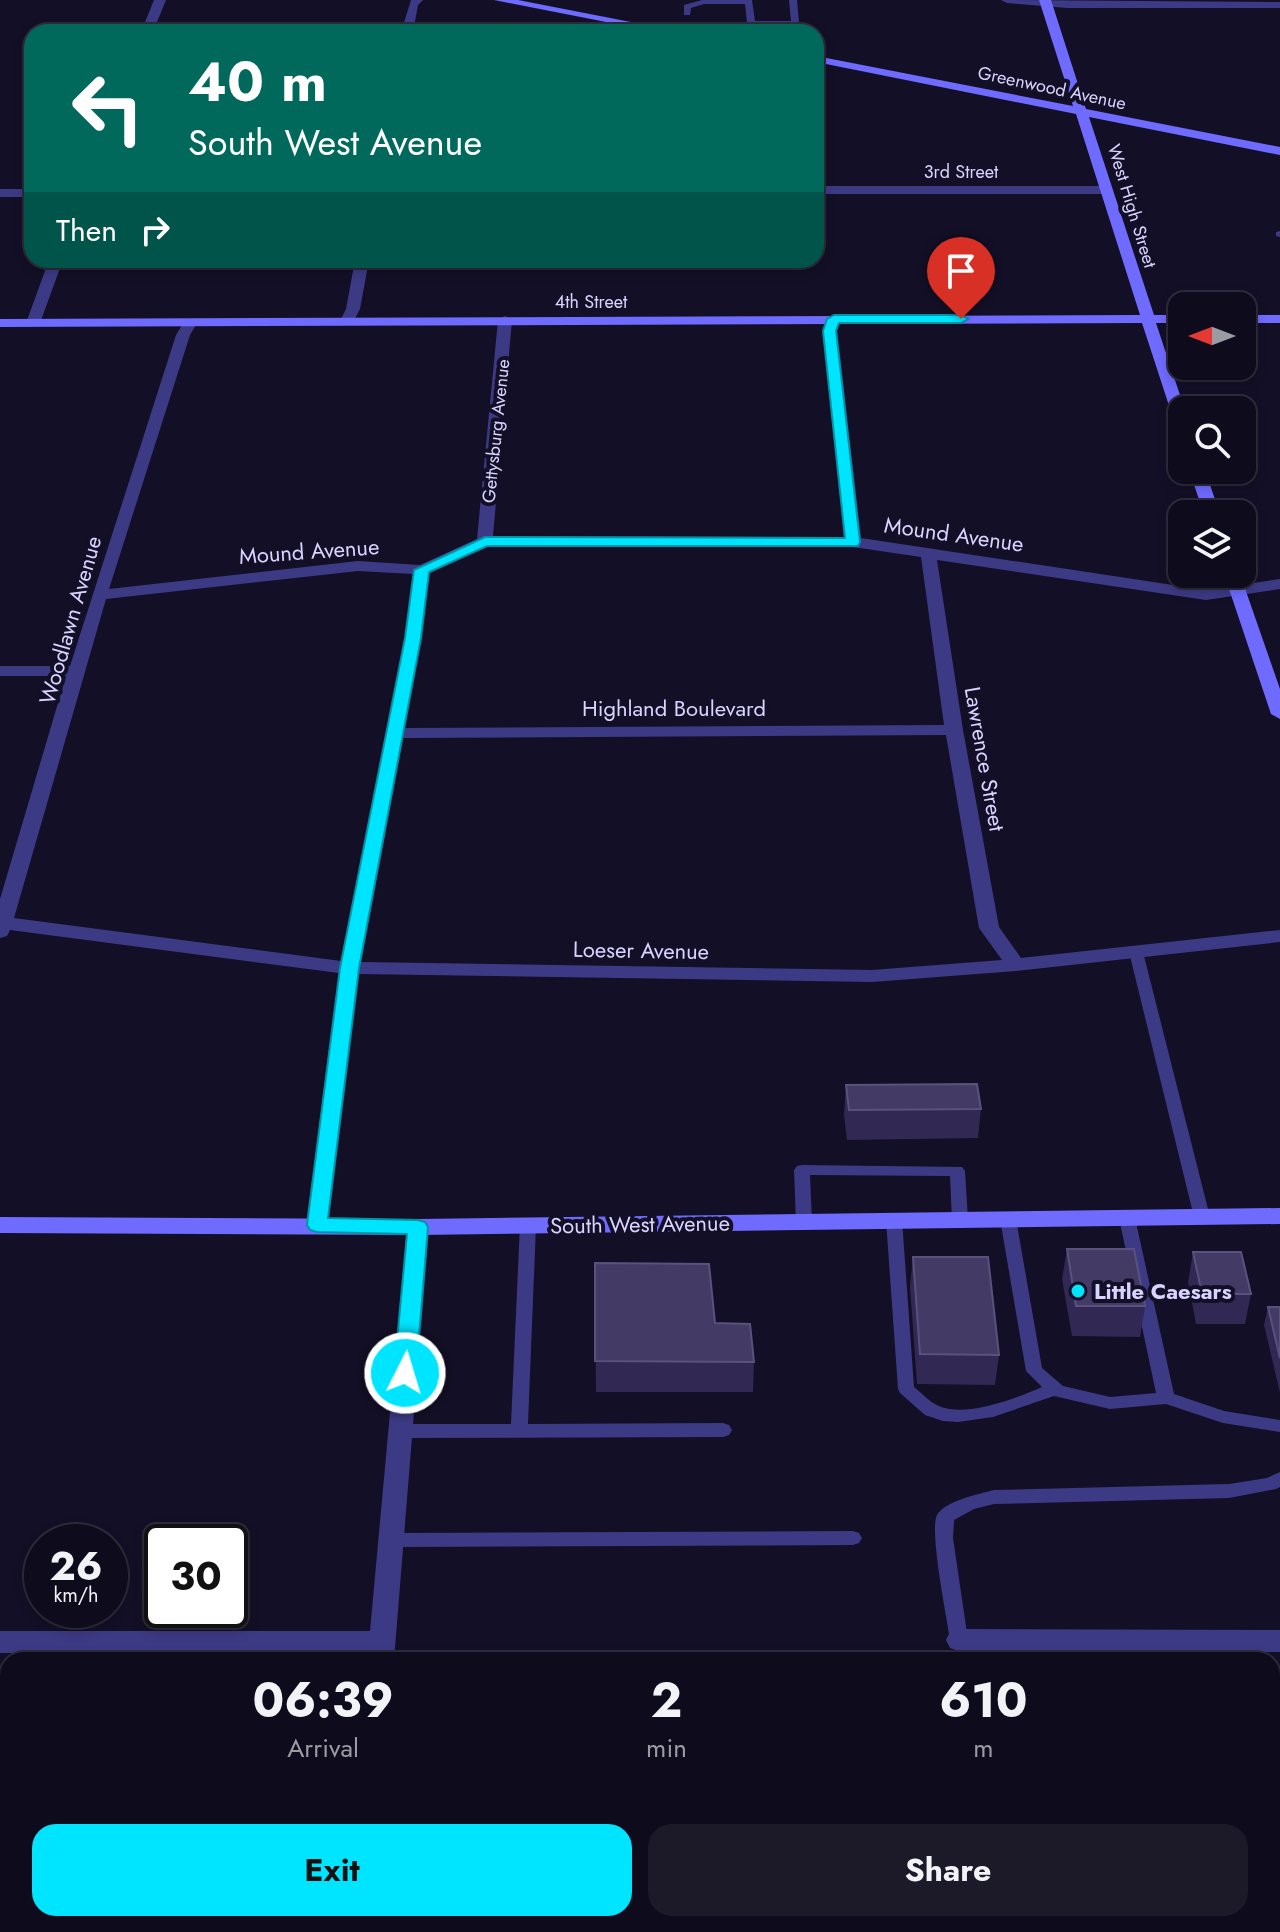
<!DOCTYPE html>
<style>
:root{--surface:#0e0b1c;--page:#1c1929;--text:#f1f3f6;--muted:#9b9ba3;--line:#2e2b3b;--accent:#00e5ff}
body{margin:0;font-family:Jost,sans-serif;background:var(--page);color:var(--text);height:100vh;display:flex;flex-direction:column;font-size:30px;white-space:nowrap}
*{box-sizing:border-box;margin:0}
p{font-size:26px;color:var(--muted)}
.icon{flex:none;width:44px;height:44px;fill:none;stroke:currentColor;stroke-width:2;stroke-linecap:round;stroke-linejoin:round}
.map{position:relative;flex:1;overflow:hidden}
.drawer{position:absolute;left:0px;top:1652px;width:1280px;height:280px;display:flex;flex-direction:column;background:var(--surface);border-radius:24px 24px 0 0;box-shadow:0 4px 12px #0003,0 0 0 2px var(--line)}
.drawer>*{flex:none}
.banner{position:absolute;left:24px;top:24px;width:800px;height:244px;border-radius:24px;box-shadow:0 4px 12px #0003,0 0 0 2px var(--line);background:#00695c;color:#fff;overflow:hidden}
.needle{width:52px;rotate:270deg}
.controls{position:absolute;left:1168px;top:292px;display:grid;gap:16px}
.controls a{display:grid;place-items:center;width:88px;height:88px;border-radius:16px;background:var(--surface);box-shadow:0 4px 12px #0003,0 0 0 2px var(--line);font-size:40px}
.speed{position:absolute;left:24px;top:1524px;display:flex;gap:16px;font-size:40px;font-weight:700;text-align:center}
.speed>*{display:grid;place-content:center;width:104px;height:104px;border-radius:50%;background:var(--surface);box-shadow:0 4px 12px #0003,0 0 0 2px var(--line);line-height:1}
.speed small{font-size:20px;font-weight:400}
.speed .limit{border:4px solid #111;border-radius:12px;background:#fff;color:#111}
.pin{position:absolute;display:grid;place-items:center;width:68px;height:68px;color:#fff;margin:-82px -34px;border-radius:50% 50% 50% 0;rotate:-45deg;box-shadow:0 0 8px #0007}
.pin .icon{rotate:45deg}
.me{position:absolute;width:88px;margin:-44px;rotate:5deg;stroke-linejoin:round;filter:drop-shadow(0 0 6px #0008)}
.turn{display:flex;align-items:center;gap:28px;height:168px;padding:0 32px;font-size:36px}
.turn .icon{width:104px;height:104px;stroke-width:2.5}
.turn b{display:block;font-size:56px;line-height:68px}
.then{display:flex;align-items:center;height:76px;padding:0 32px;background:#0003;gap:16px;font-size:30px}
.eta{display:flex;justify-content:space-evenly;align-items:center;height:136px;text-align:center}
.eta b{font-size:48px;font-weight:700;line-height:56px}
.action{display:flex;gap:16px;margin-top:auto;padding:16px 32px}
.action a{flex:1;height:92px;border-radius:24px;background:var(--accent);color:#111;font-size:32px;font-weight:700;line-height:92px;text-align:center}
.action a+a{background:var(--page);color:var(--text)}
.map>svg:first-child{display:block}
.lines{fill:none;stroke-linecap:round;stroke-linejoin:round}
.lane{fill:#3d3a85;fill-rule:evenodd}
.street{fill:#3d3a85;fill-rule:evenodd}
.secondary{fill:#6f6bff;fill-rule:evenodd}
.wall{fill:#312854}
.building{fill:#433a66;stroke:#5a527e;stroke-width:2}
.route{fill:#00e5ff;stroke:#0095a6;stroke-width:2}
.poi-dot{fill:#00e5ff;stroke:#130f26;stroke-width:3}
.labels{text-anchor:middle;stroke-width:8;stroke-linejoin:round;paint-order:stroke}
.far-street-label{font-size:18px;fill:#d9d4ff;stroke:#130f26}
.street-label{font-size:22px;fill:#d9d4ff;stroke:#130f26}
.poi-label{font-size:22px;font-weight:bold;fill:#d9d4ff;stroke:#130f26;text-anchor:start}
</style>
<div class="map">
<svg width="1280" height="1932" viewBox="0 0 1280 1932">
<rect width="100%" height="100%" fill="#130f26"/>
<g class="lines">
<path class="lane" d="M702,0H752L755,21H791L789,0H797L799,23L795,25H755L756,32H748L745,4H704L691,8L690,15H684V5Z
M1280,231V237L1276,236V232Z
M1136,948L1143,952L1210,1217L1208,1221H1196L1194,1217L1129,952Z
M802,1165L962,1167L965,1171L968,1220L966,1224H954L952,1220L950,1176L810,1175L812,1222L810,1226H798L796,1222L794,1170L797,1166Z
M1127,1213L1133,1214L1135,1218L1174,1394L1224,1411L1280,1420V1432L1223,1423L1166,1404L1110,1409L1054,1396L993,1417L958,1422L943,1421L925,1415L900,1393L898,1389L886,1220L888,1216H900L902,1220L914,1387C922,1393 929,1402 939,1406C965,1418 1017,1398 1042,1387L1026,1371L1000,1219L1002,1215H1014L1016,1219L1042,1368L1063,1386L1110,1397L1156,1393L1119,1218L1121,1214Z
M528,1219L534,1221L536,1225L528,1424L723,1423L729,1425L732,1430L729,1435L723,1437L400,1438L394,1436L391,1431L394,1426L400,1424H511L520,1225L522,1221Z
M1280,1472V1487L1276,1489L1229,1498L994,1504L974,1509L954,1520L953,1538L968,1640L965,1645L959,1648L953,1645L950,1640C947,1618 929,1531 937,1515C945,1501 979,1494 994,1490L1229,1484L1267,1478Z
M853,1531L859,1533L862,1538L859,1543L853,1545L391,1547L385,1545L382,1540L385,1535L391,1533Z"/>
<path class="street" d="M154,0H166L153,32H141Z
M411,0H423L418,5L413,32H401Z
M1001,0L1280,2V8H1068L1007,3Z
M816,186H1106L1112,190L1106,194H816Z
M0,189H32V197H0Z
M49,260H63L40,323L28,326L26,323Z
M355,260H369L360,309L352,324L347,325L340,321L346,309Z
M834,315L841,319L837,331L861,538L1206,590L1280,579V589L1206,600L937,560L963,730L999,927L1021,958L1280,930V942L1016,971L872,982L359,974L328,1225L325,1231H309L306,1225L339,973L10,930L7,936L0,938V899L66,676H0V666H70L176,335L185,320L197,323L190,335L109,589L358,561L420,565L477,539L498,320L505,316L512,320L493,536L844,537L823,331L827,319ZM589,544L853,547L921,557L944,725L405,728L430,573L488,546ZM358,571L413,574L405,638L341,961L14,918L106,599ZM946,735L979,928L1002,960L872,970L361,962L403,738Z
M418,1219L426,1221L429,1227L394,1660H368V1653H0V1631H370L407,1227L410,1221Z
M959,1629L1280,1630V1652L959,1651L950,1648L946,1640L950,1632Z
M348,1924H376L375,1932H347Z"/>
<path class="secondary" d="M494,0H518L682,32H657Z
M1039,0H1051L1086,109L1280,147V155L1089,117L1154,315H1182V323H1156L1185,410H1182V428L1175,424L1142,323L0,327V319L1140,315L1076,114L816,62V56L1073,106Z
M1242,315H1280V323H1242Z
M1189,470H1205L1220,514H1204Z
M1224,574H1240L1280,689V719L1271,714Z
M1280,1208V1224L418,1235L0,1233V1217L418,1219Z"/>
</g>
<path class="wall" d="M846,1085L981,1109L978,1138L847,1140L844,1115Z
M1067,1249L1145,1306L1140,1337L1072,1336L1062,1279Z
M1193,1252L1251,1294L1245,1324H1196L1188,1282Z
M913,1257L999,1355L995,1385L917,1384L910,1287Z
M595,1263L715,1323L754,1362L753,1392H596Z
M1268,1307H1280V1393L1264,1325Z"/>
<path class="building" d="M977,1084L981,1109L849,1110L846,1085Z
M1067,1249H1134L1145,1306H1076Z
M1193,1252H1241L1251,1294H1202Z
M913,1257H988L999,1355L920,1354Z
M595,1263L709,1264L715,1323L750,1324L754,1362L595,1361Z
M1268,1307H1280V1358Z"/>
<path class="route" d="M834,315H961L968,319L961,323H839L836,331L860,542L858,546H487L429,572L421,638L359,968L328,1218L418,1220L425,1222L428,1227L416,1373L413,1379H398L394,1373L407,1234L317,1232L310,1230L307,1225L340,968L405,638L414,570L485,537L845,538L823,331L827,319Z"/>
<circle class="poi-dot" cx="1078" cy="1291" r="8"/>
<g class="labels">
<g class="far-street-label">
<text transform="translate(1052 88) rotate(12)" y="6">Greenwood Avenue</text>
<text x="961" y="178">3rd Street</text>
<text transform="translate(1132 206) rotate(73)" y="6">West High Street</text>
<text x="591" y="308">4th Street</text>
<text transform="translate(496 431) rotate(-84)" y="6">Gettysburg Avenue</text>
</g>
<g class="street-label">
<text transform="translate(954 534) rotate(8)" y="8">Mound Avenue</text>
<text transform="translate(309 551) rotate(-4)" y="8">Mound Avenue</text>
<text transform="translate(70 620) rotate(-74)" y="8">Woodlawn Avenue</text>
<text x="674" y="716">Highland Boulevard</text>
<text transform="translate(985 759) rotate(80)" y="8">Lawrence Street</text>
<text transform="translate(641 950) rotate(1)" y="8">Loeser Avenue</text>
<text transform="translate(640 1224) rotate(-1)" y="8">South West Avenue</text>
</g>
<g class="poi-label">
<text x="1094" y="1299">Little Caesars</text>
</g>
</g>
</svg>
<div class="controls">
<a><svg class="needle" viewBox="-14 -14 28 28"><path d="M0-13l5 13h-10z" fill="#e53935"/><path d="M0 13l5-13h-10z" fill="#9b9ba3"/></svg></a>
<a><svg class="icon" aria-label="search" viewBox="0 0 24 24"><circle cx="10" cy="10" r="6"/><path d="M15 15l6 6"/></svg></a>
<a><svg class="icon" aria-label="layers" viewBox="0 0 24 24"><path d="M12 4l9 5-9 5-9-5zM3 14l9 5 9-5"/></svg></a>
</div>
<div class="speed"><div>26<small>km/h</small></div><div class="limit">30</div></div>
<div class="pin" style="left:961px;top:319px;background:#d93025"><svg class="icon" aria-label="arrive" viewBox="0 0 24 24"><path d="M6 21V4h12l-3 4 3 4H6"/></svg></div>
<svg class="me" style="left:405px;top:1373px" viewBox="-20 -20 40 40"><circle r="17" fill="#00e5ff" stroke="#fff" stroke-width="3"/><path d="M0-11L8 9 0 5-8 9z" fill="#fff"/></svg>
<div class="banner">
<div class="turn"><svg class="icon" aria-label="left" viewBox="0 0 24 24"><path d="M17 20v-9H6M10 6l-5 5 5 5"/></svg><div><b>40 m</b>South West Avenue</div></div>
<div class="then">Then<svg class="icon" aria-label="right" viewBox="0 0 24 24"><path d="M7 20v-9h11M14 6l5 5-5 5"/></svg></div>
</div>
<section class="drawer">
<div class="eta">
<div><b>06:39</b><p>Arrival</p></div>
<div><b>2</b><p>min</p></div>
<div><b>610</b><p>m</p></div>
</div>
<div class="action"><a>Exit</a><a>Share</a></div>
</section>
</div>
